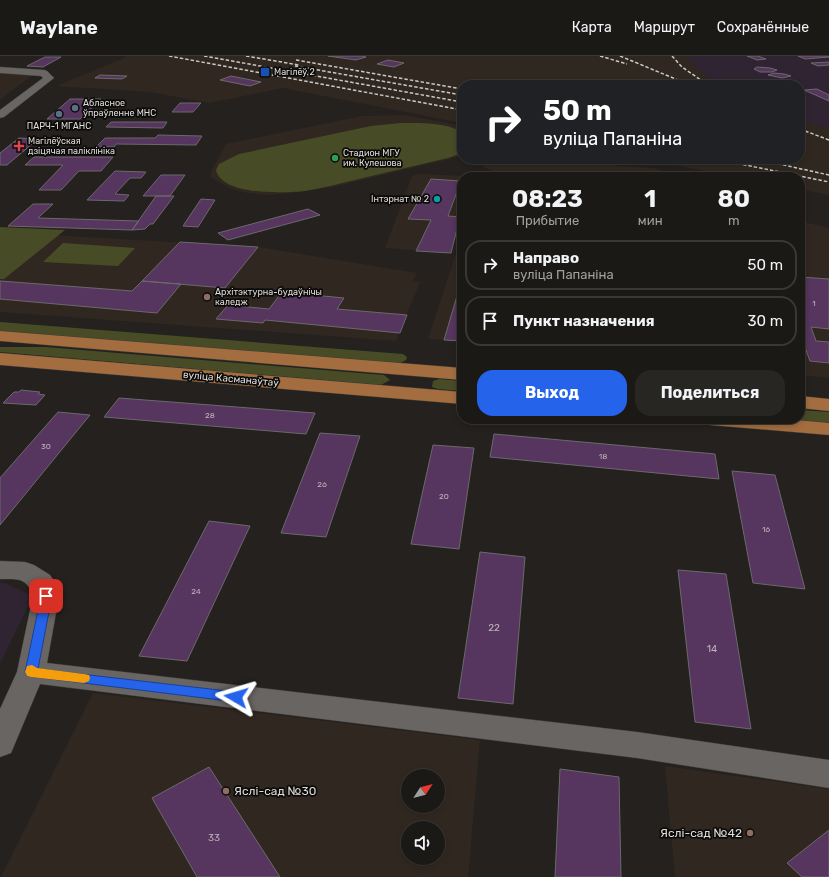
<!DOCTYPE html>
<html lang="ru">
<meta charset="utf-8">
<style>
:root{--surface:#1b1916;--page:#282623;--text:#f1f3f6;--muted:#a0a0a1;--line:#393835;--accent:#2563eb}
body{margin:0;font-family:Rubik,sans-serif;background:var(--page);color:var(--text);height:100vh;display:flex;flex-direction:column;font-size:15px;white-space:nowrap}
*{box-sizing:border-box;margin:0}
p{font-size:13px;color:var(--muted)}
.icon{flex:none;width:22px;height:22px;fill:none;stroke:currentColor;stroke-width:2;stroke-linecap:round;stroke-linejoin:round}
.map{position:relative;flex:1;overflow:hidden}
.details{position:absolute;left:457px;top:116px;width:348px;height:252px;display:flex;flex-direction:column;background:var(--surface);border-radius:16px;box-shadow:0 2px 6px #0003,0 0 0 1px var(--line)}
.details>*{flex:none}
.top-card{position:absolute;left:457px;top:24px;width:348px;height:84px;border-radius:16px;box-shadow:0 2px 6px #0003,0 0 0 1px var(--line);background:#202124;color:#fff;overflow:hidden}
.needle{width:26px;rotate:54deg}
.controls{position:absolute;left:401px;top:713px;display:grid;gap:8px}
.controls a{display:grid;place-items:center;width:44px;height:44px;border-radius:50%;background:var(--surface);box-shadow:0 2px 6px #0003,0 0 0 1px var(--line);font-size:20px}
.pin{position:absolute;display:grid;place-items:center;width:34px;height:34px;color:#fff;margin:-17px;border-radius:8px;box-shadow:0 2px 6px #0006}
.me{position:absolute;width:44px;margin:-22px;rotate:277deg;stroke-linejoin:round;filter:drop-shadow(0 0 3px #0008)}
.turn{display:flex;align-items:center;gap:14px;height:84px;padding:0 20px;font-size:18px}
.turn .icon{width:52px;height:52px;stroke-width:2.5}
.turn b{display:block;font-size:28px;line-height:34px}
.eta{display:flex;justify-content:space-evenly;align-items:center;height:68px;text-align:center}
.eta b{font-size:24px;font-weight:700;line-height:28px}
.button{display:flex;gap:8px;margin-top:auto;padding:8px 20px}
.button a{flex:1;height:46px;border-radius:16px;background:var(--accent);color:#fff;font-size:16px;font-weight:700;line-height:46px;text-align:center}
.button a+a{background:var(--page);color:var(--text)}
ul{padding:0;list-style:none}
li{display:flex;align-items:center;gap:12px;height:50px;margin:0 8px 6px;padding:0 12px;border:2px solid var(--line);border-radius:16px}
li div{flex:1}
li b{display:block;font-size:15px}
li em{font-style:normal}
header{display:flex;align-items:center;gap:24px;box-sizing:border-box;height:56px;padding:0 20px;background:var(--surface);border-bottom:1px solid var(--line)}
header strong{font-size:19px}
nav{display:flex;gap:22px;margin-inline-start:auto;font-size:14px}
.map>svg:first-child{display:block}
.built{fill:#302820;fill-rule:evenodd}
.industrial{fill:#302432}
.green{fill:#474c26}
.building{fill:#56355e;stroke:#6c696d}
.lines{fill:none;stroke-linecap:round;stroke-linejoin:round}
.minor-casing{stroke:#3f3d3a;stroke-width:1}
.secondary-casing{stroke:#3f3d3a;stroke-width:1}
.primary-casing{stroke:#3f3d3a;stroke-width:1}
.minor{fill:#696562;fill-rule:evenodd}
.secondary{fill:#696562;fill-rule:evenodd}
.primary{fill:#a36d3f;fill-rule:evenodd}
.rail{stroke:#cbc9c6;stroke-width:1.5;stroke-dasharray:3.5 2;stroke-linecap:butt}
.route{fill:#2563eb;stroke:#184099}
.slow{fill:#f59e0b}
.transit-dot{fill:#1a4fb4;stroke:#0c0b09;stroke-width:1.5}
.service-dot{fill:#5c6f8a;stroke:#0c0b09;stroke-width:1.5}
.health-dot{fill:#e0444e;stroke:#0c0b09;stroke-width:1.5}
.leisure-dot{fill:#2e9e5b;stroke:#0c0b09;stroke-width:1.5}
.culture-dot{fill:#0f9aa8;stroke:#0c0b09;stroke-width:1.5}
.education-dot{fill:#8d6e63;stroke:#0c0b09;stroke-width:1.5}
.labels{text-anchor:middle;stroke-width:3.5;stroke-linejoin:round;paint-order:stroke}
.number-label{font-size:8px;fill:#bdb3bb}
.far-poi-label{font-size:9px;fill:#dfddda;stroke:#0c0b09;text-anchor:start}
.street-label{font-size:10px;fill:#dfddda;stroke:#0c0b09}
.near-number-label{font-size:10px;fill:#bdb3bb}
.near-poi-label{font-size:12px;fill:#dfddda;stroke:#0c0b09;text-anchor:start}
</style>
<header>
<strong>Waylane</strong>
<nav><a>Карта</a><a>Маршрут</a><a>Сохранённые</a></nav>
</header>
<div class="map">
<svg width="829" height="821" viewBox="0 0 829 821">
<rect width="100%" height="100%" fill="#24211e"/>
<path class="built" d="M123,0H685L704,18L718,29H732H462V67L283,32L209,47L150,36L56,30L127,1Z
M0,17L34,18L0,44Z
M405,59L462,70V100L333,131L291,137L268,139L248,137L232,133L210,121L212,114L226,88L362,60Z
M800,64L825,72L829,71V139L800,133V121H736L644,103H800Z
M470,103H626L616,110L653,112L683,121H504Z
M418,118L489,121H462V167L458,169L451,197L385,192L412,120Z
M800,165L829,172V322L800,319Z
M0,176L258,191L417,217L413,225L420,226L396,285L0,256Z
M455,200L462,201V285L428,283Z
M93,637L480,684L468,821H1ZM408,720H438V750H408ZM408,772H438V802H408Z
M665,710L829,733V821H675Z"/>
<path class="industrial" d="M685,0H829V71L825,72L800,64V29H718L704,18Z
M0,527H5L33,540L0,608Z"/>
<path class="green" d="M401,67C421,67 444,66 462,76V97L448,102C418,109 388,116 359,123C341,127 323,132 305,135C285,137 222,140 216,114L219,108L239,98L371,70Z
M0,171L65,174L4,223H0Z
M63,187L135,192L118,210L43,206Z
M0,266L403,298L407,301L406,304L400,307L0,275Z
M0,291H46L384,319L390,324L381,329L0,296Z
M439,323L462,325V335L438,333L432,331L433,325Z
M800,354L829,356V367L785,363H800Z"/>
<path class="building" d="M328,0H362L366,1L356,4Z
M747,0H758L766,3L757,4Z
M798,0H829V1L805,3Z
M45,1H61L43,11L27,10Z
M388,4L404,7L394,11L377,8Z
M829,6V9L818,10L811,7Z
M757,11L770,12L777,14L772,16H760L754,13Z
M774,17L784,18L791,20L782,22L768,19Z
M100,19L127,20L122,23L95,22Z
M231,20L261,26L250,30L220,24Z
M817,33L829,39V45L804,34Z
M70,43H101L80,63H47Z
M180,47H201L193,56H172Z
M111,66H167L163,72L106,71Z
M158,79L202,80L196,89L116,88L114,91H96L105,82H155Z
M19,82L38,83L7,109H0V97Z
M34,101H113L101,115H79L61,134H39L63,109H25Z
M115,115L146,116L141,122H130L115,138L129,139L124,145L87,144Z
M609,116L621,117L673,121H610Z
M161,119H185L170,140H143Z
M431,123L461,125L448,160L462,161L458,169L451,197L416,195L431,164L408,163Z
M156,140H174L153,168H150L145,173L132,174Z
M201,143L215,144L198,171L183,170Z
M33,148H53L38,162L139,165L132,174L8,170Z
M308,153L320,159L228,184L218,177Z
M180,186L258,191L225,232L142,225Z
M800,221L829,223V273L811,271L816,285L829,286V307L810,305L800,278Z
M462,223V285L444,284Z
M0,225L132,235L142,225L181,228L157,257L0,243Z
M282,236L344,242L337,253L407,259L400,277L265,264L263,267L216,263L228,249L269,253Z
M21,334L40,336L38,338L45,339L36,349L3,347L14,336H19Z
M119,342L315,357L306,378L104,361Z
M58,356L90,359L0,469V422Z
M320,377L360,380L326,481L281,477Z
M494,378L715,398L719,423L490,401Z
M433,389L474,392L459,493L411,488Z
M732,415L775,419L805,533L753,527Z
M209,465L250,470L187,605L139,600Z
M480,496L525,501L513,648L458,642Z
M678,514L726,518L751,673L695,666Z
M209,711L280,821H197L152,742Z
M560,713L619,721L621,821H555Z
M829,774V821H802L787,807Z"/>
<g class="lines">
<g class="minor-casing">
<path id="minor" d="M0,505L25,506L34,509L50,519L54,525L59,540L47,607L637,676L829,704V732L637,702L40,628L11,697L0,701V653L17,616L33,540C27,521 17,523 0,523Z"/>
</g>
<g class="secondary-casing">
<path id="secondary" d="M0,11L44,14L47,15L54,22L4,61L0,62V54L43,22L41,20L0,17Z"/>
</g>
<g class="primary-casing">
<path id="primary" d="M0,275L462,312V324L0,285Z
M0,297L462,336V348L0,309Z
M800,340L829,343V355L800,352Z
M700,363H784L829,367V379L710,369L703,367Z"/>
</g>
<use href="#minor" class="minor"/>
<use href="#secondary" class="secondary"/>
<use href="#primary" class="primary"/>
<path class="rail" d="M169,0L462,54
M204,0L462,46
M246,0L299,9
M600,0L627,8
M620,0L690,29
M672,0L682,11L708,29
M296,4L462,33
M295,10L462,39
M800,73L829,84
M716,103L829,126
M756,103L829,119"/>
</g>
<path class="route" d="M46,536L52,540L38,613L236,636L240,638L242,641L240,644L236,646L27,620L25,616L41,540Z"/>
<path class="slow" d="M32,609L37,612L84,618L89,619L90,622L89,625L84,627L31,621L27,620L25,616L27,610Z"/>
<rect class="transit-dot" x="260" y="11" width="10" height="10" rx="2"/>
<g class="service-dot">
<circle cx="75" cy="52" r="4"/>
<circle cx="59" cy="58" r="4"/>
</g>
<path class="health-dot" d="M17 84h4v4h4v4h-4v4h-4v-4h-4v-4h4z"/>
<circle class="leisure-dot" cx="335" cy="102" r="4"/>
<circle class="culture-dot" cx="437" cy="143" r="4"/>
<g class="education-dot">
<circle cx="207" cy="241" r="4"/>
<circle cx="226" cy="735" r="4"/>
<circle cx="750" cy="777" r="4"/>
</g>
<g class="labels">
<g class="number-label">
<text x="814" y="250">1</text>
<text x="210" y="362">28</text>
<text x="46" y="393">30</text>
<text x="603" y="403">18</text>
<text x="322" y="431">26</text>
<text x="444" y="443">20</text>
<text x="766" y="476">16</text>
<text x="196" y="538">24</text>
</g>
<g class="far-poi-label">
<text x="274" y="19">Магілёў 2</text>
<text x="83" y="50">Абласное<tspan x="83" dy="10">ўпраўленне МНС</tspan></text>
<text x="59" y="73" text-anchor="middle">ПАРЧ-1 МГАНС</text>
<text x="28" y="88">Магілёўская<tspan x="28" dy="10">дзіцячая паліклініка</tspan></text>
<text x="343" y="100">Стадион МГУ<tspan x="343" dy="10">им. Кулешова</tspan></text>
<text x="429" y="146" text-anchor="end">Інтэрнат № 2</text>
<text x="215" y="239">Архітэктурна-будаўнічы<tspan x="215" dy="10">каледж</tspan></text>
</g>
<g class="street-label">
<text transform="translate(231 322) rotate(5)" y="4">вуліца Касманаўтаў</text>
</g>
<g class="near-number-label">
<text x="494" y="575">22</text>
<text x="712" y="596">14</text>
<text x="214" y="785">33</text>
</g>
<g class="near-poi-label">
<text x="234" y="739">Яслі-сад №30</text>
<text x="742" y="781" text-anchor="end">Яслі-сад №42</text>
</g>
</g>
</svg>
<div class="controls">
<a><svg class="needle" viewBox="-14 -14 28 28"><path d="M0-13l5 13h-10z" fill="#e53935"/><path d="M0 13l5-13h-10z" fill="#a0a0a1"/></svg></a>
<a><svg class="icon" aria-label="sound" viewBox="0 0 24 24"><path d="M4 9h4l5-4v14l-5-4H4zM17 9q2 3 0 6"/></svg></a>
</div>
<div class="pin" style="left:46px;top:540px;background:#d93025"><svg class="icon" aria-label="arrive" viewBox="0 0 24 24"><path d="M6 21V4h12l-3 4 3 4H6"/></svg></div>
<svg class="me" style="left:236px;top:641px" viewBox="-20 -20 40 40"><path d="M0-17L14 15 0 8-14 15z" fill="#2563eb" stroke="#fff" stroke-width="4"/></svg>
<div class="top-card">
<div class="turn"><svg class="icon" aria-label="right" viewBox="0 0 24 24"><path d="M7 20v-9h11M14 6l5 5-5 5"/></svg><div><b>50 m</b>вуліца Папаніна</div></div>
</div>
<section class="details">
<div class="eta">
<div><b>08:23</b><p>Прибытие</p></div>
<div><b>1</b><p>мин</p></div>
<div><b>80</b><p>m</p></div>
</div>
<ul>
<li><svg class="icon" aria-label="right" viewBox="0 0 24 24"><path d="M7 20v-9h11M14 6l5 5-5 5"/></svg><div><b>Направо</b><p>вуліца Папаніна</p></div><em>50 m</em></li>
<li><svg class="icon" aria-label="arrive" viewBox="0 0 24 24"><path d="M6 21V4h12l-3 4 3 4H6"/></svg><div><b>Пункт назначения</b></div><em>30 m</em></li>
</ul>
<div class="button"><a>Выход</a><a>Поделиться</a></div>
</section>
</div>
